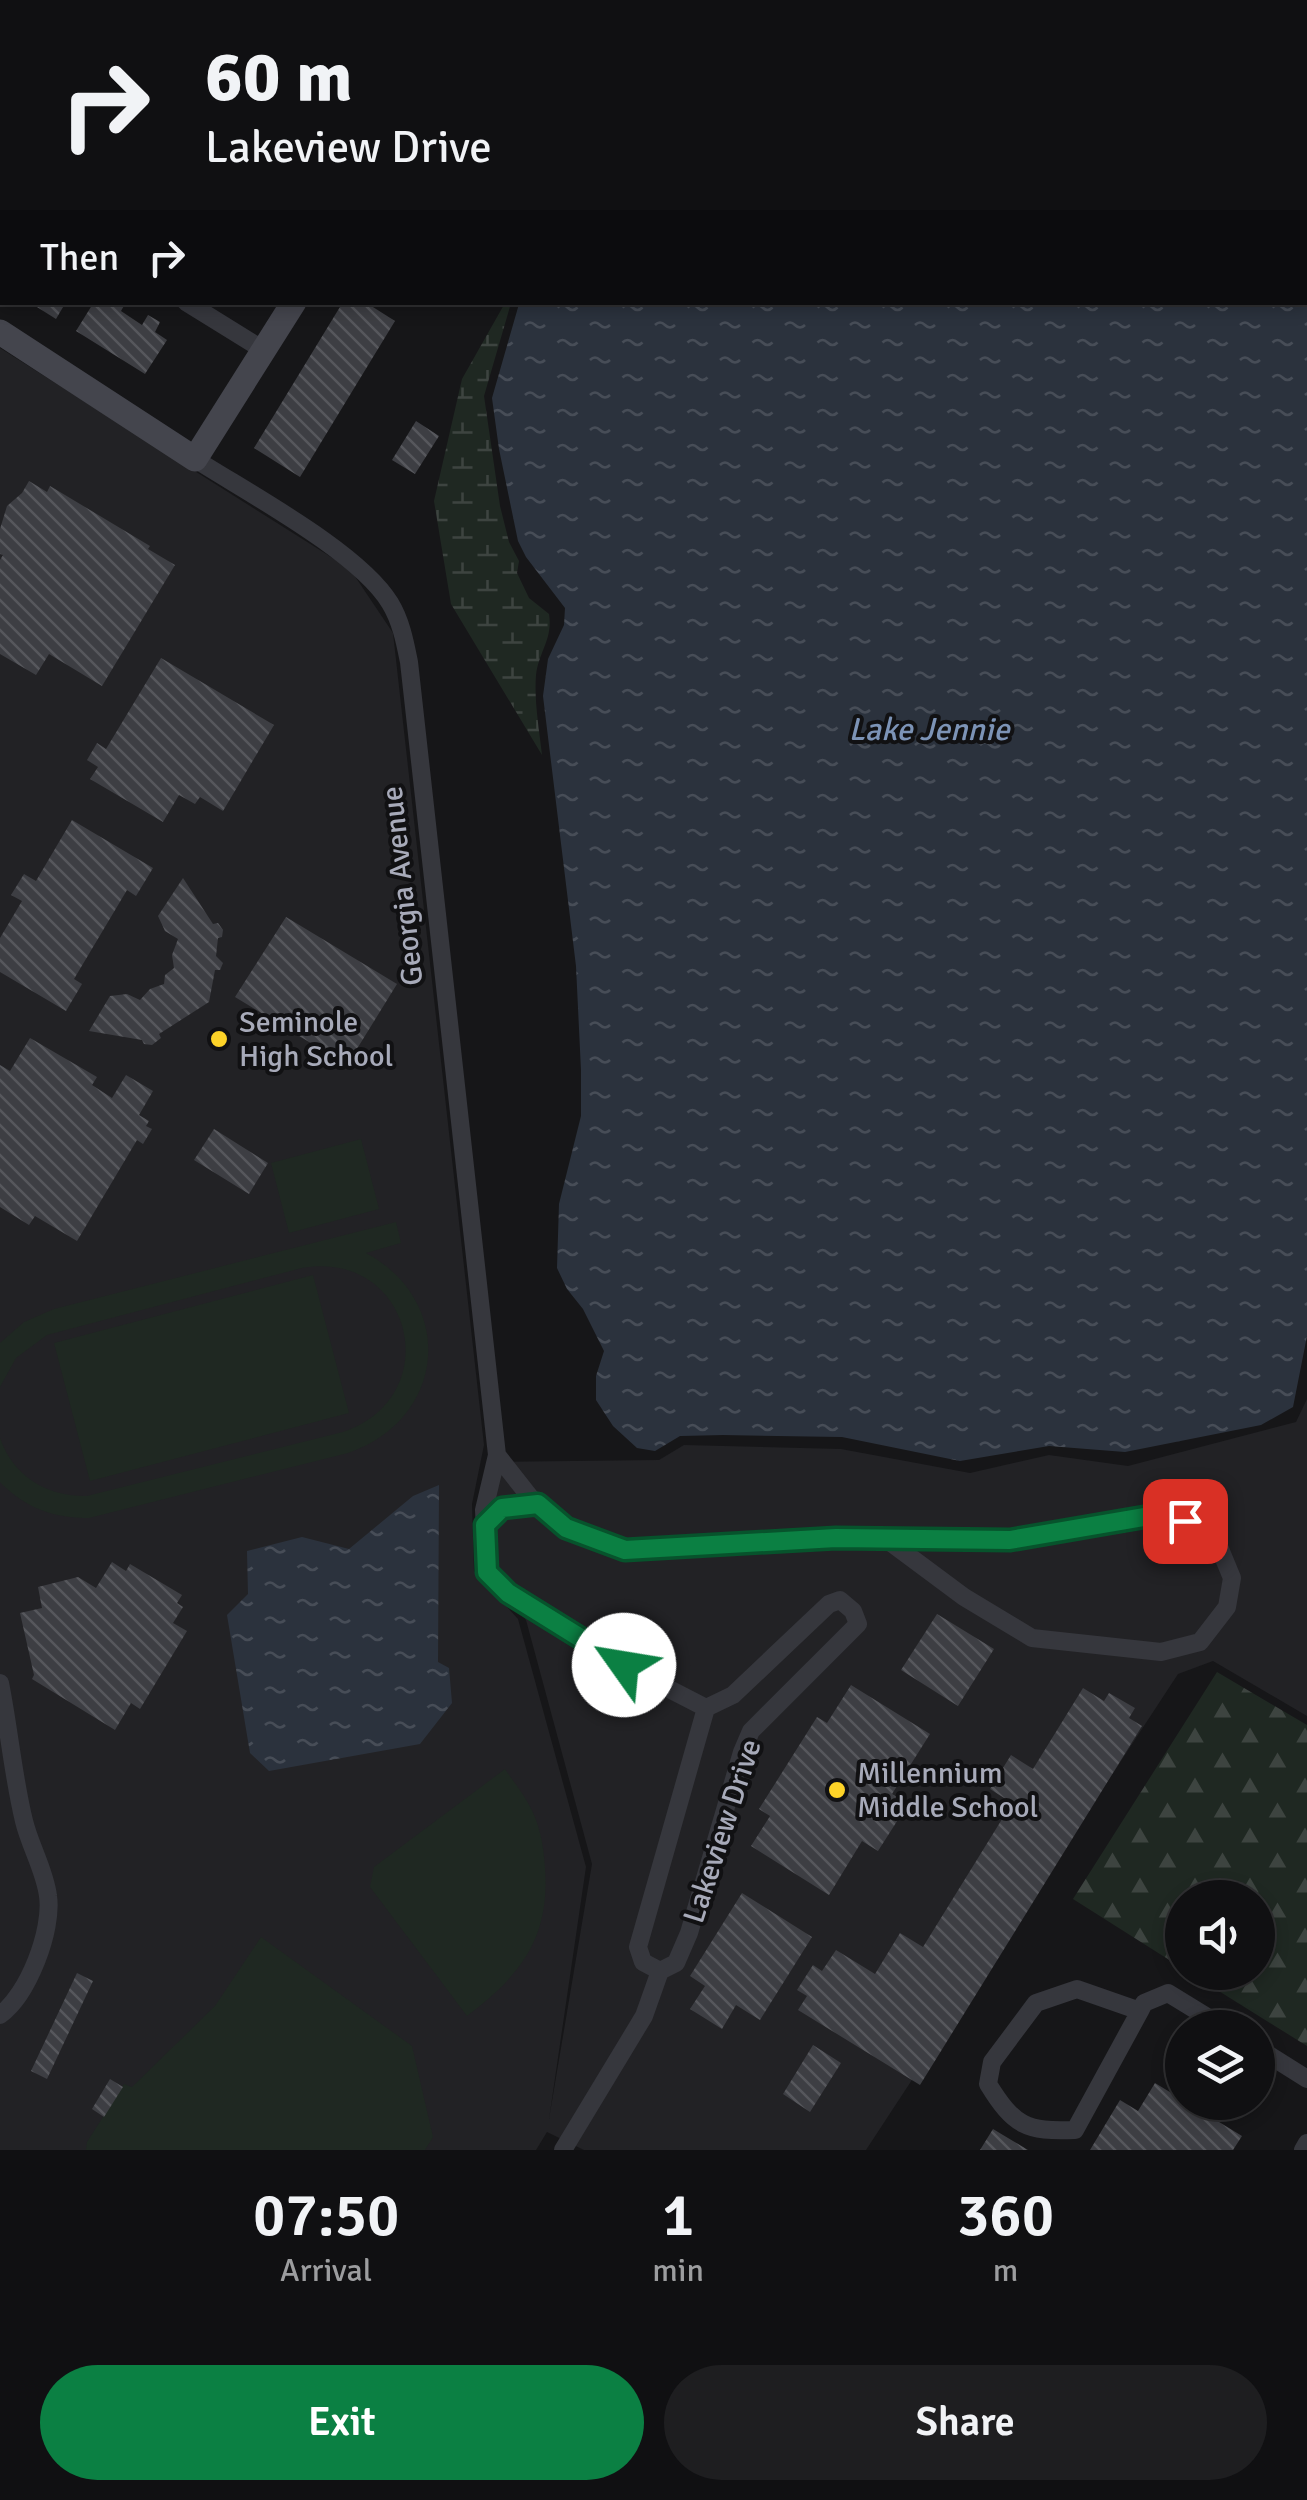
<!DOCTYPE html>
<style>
:root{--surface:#101012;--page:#1e1e20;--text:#f1f3f6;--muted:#9c9d9f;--line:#303032;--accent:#0b8043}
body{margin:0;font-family:Signika,sans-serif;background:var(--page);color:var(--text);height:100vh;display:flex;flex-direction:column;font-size:38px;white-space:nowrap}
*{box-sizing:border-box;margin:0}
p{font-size:32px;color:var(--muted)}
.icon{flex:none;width:55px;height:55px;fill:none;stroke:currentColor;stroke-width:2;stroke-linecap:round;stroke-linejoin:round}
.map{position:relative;height:2150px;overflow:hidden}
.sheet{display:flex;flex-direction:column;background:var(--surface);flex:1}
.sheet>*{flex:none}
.guide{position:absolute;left:0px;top:0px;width:1308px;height:305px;box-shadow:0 5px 15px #0003,0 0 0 2px var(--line);background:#101012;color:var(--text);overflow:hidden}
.controls{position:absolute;left:1165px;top:1880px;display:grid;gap:20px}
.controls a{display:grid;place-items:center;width:110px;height:110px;border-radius:50%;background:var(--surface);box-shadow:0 5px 15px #0003,0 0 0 2px var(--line);font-size:50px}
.pin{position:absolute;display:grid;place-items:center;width:85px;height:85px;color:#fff;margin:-42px;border-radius:20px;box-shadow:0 5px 15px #0006}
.me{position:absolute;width:110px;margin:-55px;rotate:302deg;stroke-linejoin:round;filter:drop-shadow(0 0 8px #0008)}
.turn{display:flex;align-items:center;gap:35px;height:210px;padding:0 40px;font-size:45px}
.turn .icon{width:130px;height:130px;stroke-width:2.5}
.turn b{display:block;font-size:70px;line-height:85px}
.then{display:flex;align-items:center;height:95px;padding:0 40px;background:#0003;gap:20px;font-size:38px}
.eta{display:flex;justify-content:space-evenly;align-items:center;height:170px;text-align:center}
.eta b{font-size:60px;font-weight:600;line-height:70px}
.button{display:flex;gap:20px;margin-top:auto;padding:20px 40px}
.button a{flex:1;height:115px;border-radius:60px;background:var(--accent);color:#fff;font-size:40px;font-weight:600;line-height:115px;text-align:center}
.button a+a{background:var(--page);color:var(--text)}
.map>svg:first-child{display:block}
.built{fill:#222225}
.green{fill:#1f2822}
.forest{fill:url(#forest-firs)}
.wetland{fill:url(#wetland-marsh)}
.water{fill:url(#water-ripples)}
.building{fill:url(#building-back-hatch)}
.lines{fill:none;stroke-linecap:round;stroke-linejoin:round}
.street{stroke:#36373d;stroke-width:18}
.secondary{stroke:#44454d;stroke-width:25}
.route-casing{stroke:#07532c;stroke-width:25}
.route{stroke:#0b8043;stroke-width:18}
.poi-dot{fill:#fdd328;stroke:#111113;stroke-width:4}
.labels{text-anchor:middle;stroke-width:8;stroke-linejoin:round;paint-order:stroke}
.street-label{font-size:30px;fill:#a7aab9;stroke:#111113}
.poi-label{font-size:30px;fill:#a7aab9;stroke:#111113;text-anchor:start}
.water-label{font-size:32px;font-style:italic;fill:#7c93b6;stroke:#111113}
</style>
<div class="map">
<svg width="1307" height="2150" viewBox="0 0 1307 2150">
<defs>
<pattern id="forest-firs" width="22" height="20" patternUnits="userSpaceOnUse" patternTransform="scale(2.5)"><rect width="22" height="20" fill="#1f2822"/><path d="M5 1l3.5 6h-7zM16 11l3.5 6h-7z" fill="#3d4440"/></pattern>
<pattern id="wetland-marsh" width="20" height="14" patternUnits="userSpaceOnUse" patternTransform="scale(2.5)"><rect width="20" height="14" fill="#1f2822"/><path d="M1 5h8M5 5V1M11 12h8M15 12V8" fill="none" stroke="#3d4440"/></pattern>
<pattern id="water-ripples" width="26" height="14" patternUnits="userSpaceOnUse" patternTransform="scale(2.5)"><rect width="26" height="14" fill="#2b323d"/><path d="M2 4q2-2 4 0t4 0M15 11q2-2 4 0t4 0" fill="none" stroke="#474d57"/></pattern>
<pattern id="building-back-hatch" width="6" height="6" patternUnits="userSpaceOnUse" patternTransform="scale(2.5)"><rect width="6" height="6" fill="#3d3e43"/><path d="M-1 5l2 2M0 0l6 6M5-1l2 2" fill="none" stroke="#56575c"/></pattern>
</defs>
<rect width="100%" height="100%" fill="#161618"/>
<path class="built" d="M0,348L350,569L393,633L484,1445L472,1504L474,1571L518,1619L586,1867L549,2119L592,1864L526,1620L479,1566L489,1462L659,1460L684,1445L841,1449L970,1473L1049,1455L1128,1466L1296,1422L1307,1399V1716L1213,1661L1178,1674L866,2150H584L547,2132L536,2150H0Z"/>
<path class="green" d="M361,1139L379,1209L289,1233L271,1163Z
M396,1222L401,1243L366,1253C457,1302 446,1420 348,1453L89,1518C53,1518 25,1508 0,1482V1438C13,1476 47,1497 87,1496L343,1432C448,1396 412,1249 302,1268L47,1335L16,1358L0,1387V1343L24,1322L54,1309Z
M313,1275L349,1413L90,1481L54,1343Z
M505,1769C515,1784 527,1798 534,1815C541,1831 544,1850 545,1868C550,1938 521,1975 467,2016L370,1887L374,1867Z
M261,1937L412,2046L433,2137L425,2150H86L87,2142L124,2084L132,2087L215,2006Z"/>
<path class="forest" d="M1217,1672L1307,1725V2046L1190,1973L1258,1972V1898H1182V1968L1073,1899Z"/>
<path class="wetland" d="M505,303H511L484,396L500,506L509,542L519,561L517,573L529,598L549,614C553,639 539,651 536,675C534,701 539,728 542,755L451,604L434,501L462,379Z"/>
<path class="water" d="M1307,38V1336L1293,1407L1261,1425L1125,1452L1049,1446L960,1461L842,1437L723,1435L680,1436L655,1451L637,1448L613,1426L596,1400V1376L604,1351L583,1309L567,1289L557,1268L559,1204L581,1116V1070L576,966L543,696L548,659L564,625L565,608L526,557L518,541L499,449L492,398L519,304L1305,302Z
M439,1485L438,1662L449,1668L452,1703L420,1744L269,1771L250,1753L227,1615L248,1594L247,1551L302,1537L349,1549L413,1496Z"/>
<path class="building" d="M29,302H66L56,319Z
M94,302H126L121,311L142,325L148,315L160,322L155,332L167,340L145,374L76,331Z
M343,302H365L395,321L300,477L254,448Z
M416,421L439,436L415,474L392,460Z
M29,481L47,492L50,486L150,546L148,549L175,565L102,686L49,654L36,675L0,654V560L3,555L0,554V529L7,506L22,493Z
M161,658L274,725L223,811L200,797L195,804L179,795L163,822L90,779L98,767L87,760L97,743L106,749Z
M72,820L153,868L136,896L127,890L74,979L82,984L66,1011L0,972V938L22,901L11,895L24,874L36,881Z
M183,878L213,924L218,923L223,930L222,937L218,938L216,956L223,963L220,970H215L209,1002L159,1034L161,1038L152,1045L144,1044L142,1040L89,1031L110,996L127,994L140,1000L150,989L164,984L165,975L174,968L172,955L178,939L165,931L158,916Z
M286,917L397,984L347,1065L235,997Z
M30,1038L97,1077L92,1085L112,1098L126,1075L153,1091L139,1115L149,1121L146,1126L152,1129L143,1144L137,1140L77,1241L35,1216L29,1225L0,1207V1065L10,1071Z
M214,1129L268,1163L249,1194L194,1160Z
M112,1562L126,1571L130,1564L182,1595L177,1603L183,1607L173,1623L187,1631L140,1709L131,1703L115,1730L32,1679L34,1675L20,1613L42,1608L38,1587L78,1577L96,1588Z
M937,1614L994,1649L958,1706L901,1670Z
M851,1685L930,1734L892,1794L908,1804L878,1851L862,1841L829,1895L751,1846L770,1816L759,1809L817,1717L827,1723Z
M1083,1688L1104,1701L1109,1693L1135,1708L1129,1718L1142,1726L920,2085L798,2010L807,1996L797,1990L813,1965L822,1971L836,1950L875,1974L900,1933L923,1947L1012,1803L990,1789L1011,1755L1033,1769Z
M742,1893L812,1937L760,2020L736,2005L722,2029L690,2009L705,1986L690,1976Z
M77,1973L93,1981L47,2079L31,2071Z
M813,2045L841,2063L810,2112L783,2094Z
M110,2079L123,2087L104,2117L92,2109Z
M1155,2083L1242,2136L1233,2150H1090L1120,2100L1138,2111Z
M993,2129L1028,2150H980Z"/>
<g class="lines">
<path class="street" d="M390,0L394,2
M0,40L2,41
M186,302L265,351
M195,459C248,493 359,552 390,603C401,621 405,642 409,662L497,1455L530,1497L566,1528L625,1550L836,1538L886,1539L1010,1540L1167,1513L1202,1528L1220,1549L1232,1578L1227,1607L1200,1642L1161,1652L1032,1638L964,1597L886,1539
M497,1455L484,1510L487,1572C541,1626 637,1672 706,1708
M485,1525L502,1508L538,1504
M840,1600L853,1611L858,1624L751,1731L742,1752L689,1933L676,1963L660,1971L643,1962L638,1947L706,1708L733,1695L829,1604Z
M0,1683C9,1728 13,1776 24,1821C30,1846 45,1871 48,1896C53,1930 28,1995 0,2015
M1140,2011L1077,1989L1036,2003L992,2062L988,2084C1014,2126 1026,2132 1075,2130L1140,2011L1144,2003L1168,1993L1225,2028
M1258,2048L1307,2079
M563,2150L644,2016L660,1971
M1303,2150L1307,2143"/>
<path class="secondary" d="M864,2L868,0
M0,332L195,459L294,302"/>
</g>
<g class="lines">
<g class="route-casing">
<path id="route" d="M624,1665L508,1593L487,1572L485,1525L502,1508L538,1504L566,1528L625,1550L836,1538L1010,1540L1167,1513L1185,1521"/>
</g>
<use href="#route" class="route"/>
</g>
<g class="poi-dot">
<circle cx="219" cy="1039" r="10"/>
<circle cx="837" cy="1790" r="10"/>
</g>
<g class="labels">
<g class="street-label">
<text transform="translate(402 886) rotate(-96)" y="10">Georgia Avenue</text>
<text transform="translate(722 1831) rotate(-72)" y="10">Lakeview Drive</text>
</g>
<g class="poi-label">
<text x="239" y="1032">Seminole<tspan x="239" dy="34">High School</tspan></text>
<text x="857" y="1783">Millennium<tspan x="857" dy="34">Middle School</tspan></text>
</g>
<g class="water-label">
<text x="929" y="740">Lake Jennie</text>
</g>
</g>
</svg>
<div class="controls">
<a><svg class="icon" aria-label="sound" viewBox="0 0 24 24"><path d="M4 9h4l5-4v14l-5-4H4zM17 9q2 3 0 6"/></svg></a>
<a><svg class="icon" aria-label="layers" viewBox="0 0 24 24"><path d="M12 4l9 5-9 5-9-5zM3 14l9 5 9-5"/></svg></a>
</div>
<div class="pin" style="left:1185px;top:1521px;background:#d93025"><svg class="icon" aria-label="arrive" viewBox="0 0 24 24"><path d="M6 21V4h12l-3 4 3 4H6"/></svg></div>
<svg class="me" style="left:624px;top:1665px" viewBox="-20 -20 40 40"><circle r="19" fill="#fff"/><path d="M0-13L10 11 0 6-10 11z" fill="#0b8043"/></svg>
<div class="guide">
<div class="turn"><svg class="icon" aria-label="right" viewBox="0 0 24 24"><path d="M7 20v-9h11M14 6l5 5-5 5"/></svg><div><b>60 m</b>Lakeview Drive</div></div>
<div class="then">Then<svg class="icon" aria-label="right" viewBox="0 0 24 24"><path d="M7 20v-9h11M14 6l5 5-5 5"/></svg></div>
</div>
</div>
<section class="sheet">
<div class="eta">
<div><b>07:50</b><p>Arrival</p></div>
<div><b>1</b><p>min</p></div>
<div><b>360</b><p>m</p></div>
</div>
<div class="button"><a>Exit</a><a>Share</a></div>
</section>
